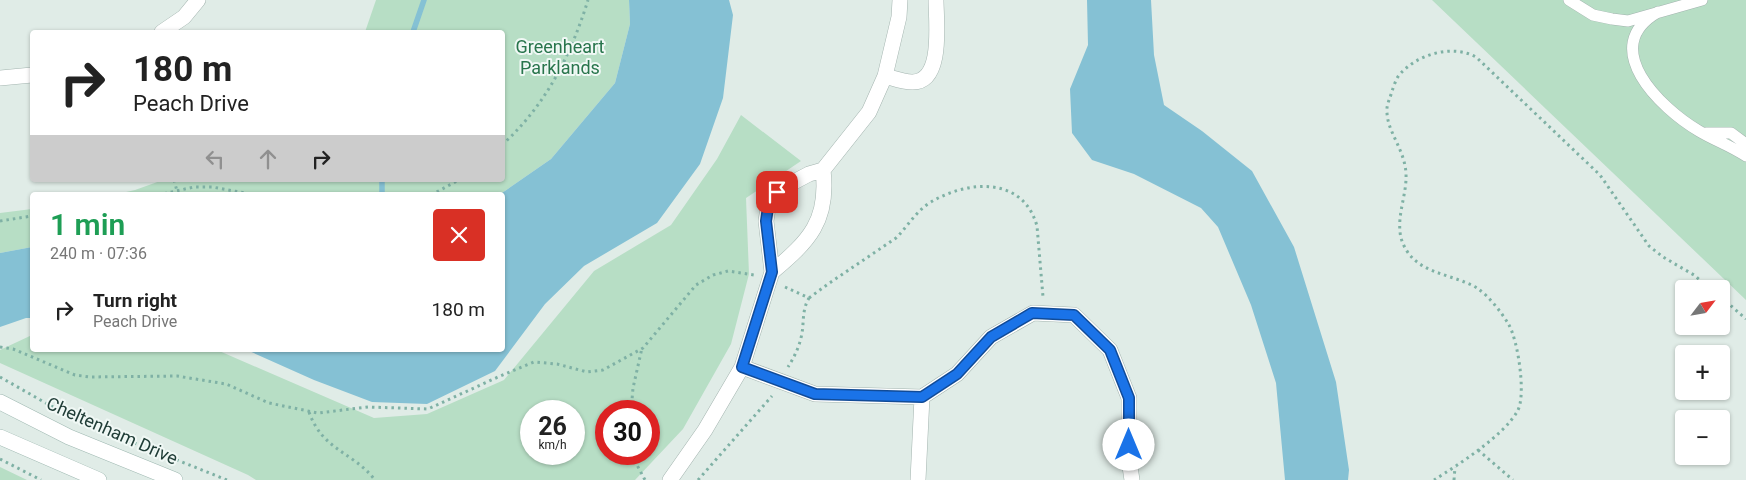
<!DOCTYPE html>
<meta charset="utf-8">
<style>
:root{--surface:#fff;--page:#f6f6f6;--text:#222;--muted:#767676}
body{margin:0;font-family:Roboto,sans-serif;background:var(--page);color:var(--text);height:100vh;display:flex;flex-direction:column;font-size:19px;white-space:nowrap}
*{box-sizing:border-box;margin:0}
p{font-size:16px;color:var(--muted)}
.icon{flex:none;width:28px;height:28px;fill:none;stroke:currentColor;stroke-width:2;stroke-linecap:round;stroke-linejoin:round}
.map{position:relative;flex:1;overflow:hidden}
.drawer{position:absolute;left:30px;top:192px;width:475px;height:160px;display:flex;flex-direction:column;background:var(--surface);border-radius:5px;box-shadow:0 1px 4px #0004}
.drawer>*{flex:none}
.banner{position:absolute;left:30px;top:30px;width:475px;height:152px;border-radius:5px;box-shadow:0 1px 4px #0004;background:#fff;color:var(--text);overflow:hidden}
.needle{width:32px;rotate:59deg}
.tools{position:absolute;left:1675px;top:280px;display:grid;gap:10px}
.tools a{display:grid;place-items:center;width:55px;height:55px;border-radius:5px;background:var(--surface);box-shadow:0 1px 4px #0004;font-size:25px}
.speed{position:absolute;left:520px;top:400px;display:flex;gap:10px;font-size:25px;font-weight:700;text-align:center}
.speed>*{display:grid;place-content:center;width:65px;height:65px;border-radius:50%;background:var(--surface);box-shadow:0 1px 4px #0004;line-height:1}
.speed small{font-size:12px;font-weight:400}
.speed .limit{border:8px solid #d22;background:#fff;color:#111}
.pin{position:absolute;display:grid;place-items:center;width:42px;height:42px;color:#fff;margin:-21px;border-radius:10px;box-shadow:0 2px 8px #0006}
.me{position:absolute;width:55px;margin:-28px;rotate:0deg;stroke-linejoin:round;filter:drop-shadow(0 0 4px #0008)}
.turn{display:flex;align-items:center;gap:18px;height:105px;padding:0 20px;font-size:22px}
.turn .icon{width:65px;height:65px;stroke-width:2.5}
.turn b{display:block;font-size:35px;line-height:42px}
.lanes{display:flex;align-items:center;height:48px;padding:0 20px;background:#0003;justify-content:center;gap:25px;direction:ltr}
.lanes .off{opacity:.35}
.round{display:grid;place-items:center;flex:none;width:52px;height:52px;border-radius:5px;background:var(--page)}
.summary{display:flex;align-items:center;justify-content:space-between;height:85px;padding:0 20px}
h1{font-size:30px;font-weight:600;line-height:38px;color:#1e9e55}
ul{padding:0;list-style:none}
li{display:flex;align-items:center;gap:15px;height:65px;padding:0 20px}
li div{flex:1}
li b{display:block;font-size:19px}
li em{font-style:normal}
.map>svg:first-child{display:block}
.green{fill:#b7dec5;fill-rule:evenodd}
.water{fill:#85c1d4}
.lines{fill:none;stroke-linecap:round;stroke-linejoin:round}
.stream{stroke:#85c1d4;stroke-width:5.5}
.service-casing{stroke:#a3b4af;stroke-width:12}
.minor-casing{stroke:#a3b4af;stroke-width:16}
.secondary-casing{stroke:#9eb8b1;stroke-width:16}
.path{stroke:#7fb1a5;stroke-width:3;stroke-dasharray:2.5 4;stroke-linecap:butt}
.service{stroke:#fff;stroke-width:11}
.minor{stroke:#fff;stroke-width:15}
.secondary{stroke:#fff;stroke-width:15}
.route-casing{stroke:#114b97;stroke-width:12}
.route{stroke:#1a73e8;stroke-width:9}
.labels{text-anchor:middle;stroke-width:4;stroke-linejoin:round;paint-order:stroke}
.park-label{font-size:18px;fill:#28754c;stroke:#f0f8f5}
.street-label{font-size:18px;fill:#203d37;stroke:#f0f8f5}
</style>
<div class="map">
<svg width="1746" height="480" viewBox="0 0 1746 480">
<rect width="100%" height="100%" fill="#e0ece7"/>
<path class="green" d="M376,0H629L630,24L615,83L551,159L499,195H113L135,190L163,180H182L183,182L193,180H502V32H365Z
M1432,0H1746V300Z
M741,115L801,161L746,198L749,274L731,344L683,429L635,480H256L248,475L0,363V350L32,335V350H217L374,418L427,414L504,380L594,271L671,225L717,159ZM574,411V454H531V411ZM649,411V454H606V411Z
M32,209V247L0,253V213Z
M0,467L27,480H0Z"/>
<path class="water" d="M629,0H729L733,15L723,98L700,164L657,223L584,266L545,304L495,371L427,404L372,402L314,380L247,350H502V195H499L551,159L615,83L630,24Z
M1087,0H1151L1154,55L1164,105L1202,131L1252,171L1294,247L1336,382L1349,470L1348,480H1285L1276,383L1251,305L1218,227L1201,208L1134,174L1092,160L1072,133L1070,89L1088,45Z
M32,247V318H26L0,327V253Z"/>
<g class="lines">
<path class="stream" d="M413,32L424,0
M382,195V180"/>
<g class="service-casing">
<path id="service" d="M1569,0L1593,15L1612,19L1628,21L1702,0
M1658,12C1597,47 1660,108 1699,131C1714,140 1731,146 1746,156
M1706,133H1731L1746,144"/>
</g>
<g class="minor-casing">
<path id="minor" d="M162,32L184,17L198,0
M885,76C893,78 903,82 912,82C944,83 936,21 936,0
M0,78L32,75
M772,272C809,241 829,221 823,170
M742,367L815,394L922,397L957,374L991,337L1033,313L1074,315L1110,350L1129,398V460L1132,480
M670,480L705,430L742,367L772,272L766,221L769,201L777,193L792,183L809,174L823,170L869,112L885,76L899,17L900,0
M918,480L922,397"/>
</g>
<g class="secondary-casing">
<path id="secondary" d="M0,402L69,437L175,480
M0,437L99,480"/>
</g>
<path class="path" d="M502,145C546,105 571,55 588,0
M174,180L177,191
M158,195L194,187H212L256,195
M431,195L459,180
M0,221L32,216
M785,287L809,298C802,310 804,321 802,333C800,345 795,356 788,367
M1721,297L1746,319
M809,298L828,284L896,238C908,226 916,211 931,202C968,180 1023,176 1037,226L1043,297
M0,347L13,349L75,375L90,377L177,376L226,384L269,403L318,413L368,407L428,409L498,377L534,362L557,364L587,372L603,370L643,348L696,285L713,275L728,271L754,275
M0,377L51,406L132,442L227,480
M631,411L633,388L642,348
M309,412C323,451 352,451 375,480
M1478,450L1513,480
M633,454L637,465L645,480
M0,459L41,480
M698,480L772,396
M1434,480C1458,465 1505,435 1518,410C1526,394 1518,341 1509,325C1502,313 1489,296 1477,288C1450,272 1412,275 1401,238C1396,216 1407,195 1406,174C1405,150 1388,133 1387,113C1386,105 1390,99 1392,91C1394,86 1396,78 1400,74C1418,54 1452,44 1476,57L1600,175L1649,246L1663,257L1694,275L1710,289
M1454,480L1455,467"/>
<use href="#service" class="service"/>
<use href="#minor" class="minor"/>
<use href="#secondary" class="secondary"/>
</g>
<g class="lines">
<g class="route-casing">
<path id="route" d="M777,192L769,201L766,221L772,272L742,367L815,394L922,397L957,374L991,337L1032,313L1074,315L1110,350L1129,398V445"/>
</g>
<use href="#route" class="route"/>
</g>
<g class="labels">
<g class="park-label">
<text x="560" y="53">Greenheart<tspan x="560" dy="21">Parklands</tspan></text>
</g>
<g class="street-label">
<text transform="translate(112 431) rotate(24)" y="6">Cheltenham Drive</text>
</g>
</g>
</svg>
<div class="tools">
<a><svg class="needle" viewBox="-14 -14 28 28"><path d="M0-13l5 13h-10z" fill="#e53935"/><path d="M0 13l5-13h-10z" fill="#767676"/></svg></a>
<a>+</a>
<a>−</a>
</div>
<div class="speed"><div>26<small>km/h</small></div><div class="limit">30</div></div>
<div class="pin" style="left:777px;top:192px;background:#d93025"><svg class="icon" aria-label="arrive" viewBox="0 0 24 24"><path d="M6 21V4h12l-3 4 3 4H6"/></svg></div>
<svg class="me" style="left:1129px;top:445px" viewBox="-20 -20 40 40"><circle r="19" fill="#fff"/><path d="M0-13L10 11 0 6-10 11z" fill="#1a73e8"/></svg>
<div class="banner">
<div class="turn"><svg class="icon" aria-label="right" viewBox="0 0 24 24"><path d="M7 20v-9h11M14 6l5 5-5 5"/></svg><div><b>180 m</b>Peach Drive</div></div>
<div class="lanes"><svg class="icon off" aria-label="left" viewBox="0 0 24 24"><path d="M17 20v-9H6M10 6l-5 5 5 5"/></svg><svg class="icon off" aria-label="ahead" viewBox="0 0 24 24"><path d="M12 20V5M6 11l6-6 6 6"/></svg><svg class="icon" aria-label="right" viewBox="0 0 24 24"><path d="M7 20v-9h11M14 6l5 5-5 5"/></svg></div>
</div>
<section class="drawer">
<div class="summary"><div><h1>1 min</h1><p>240 m · 07:36</p></div><a class="round" style="background:#d93025;color:#fff"><svg class="icon" aria-label="close" viewBox="0 0 24 24"><path d="M6 6l12 12M18 6L6 18"/></svg></a></div>
<ul>
<li><svg class="icon" aria-label="right" viewBox="0 0 24 24"><path d="M7 20v-9h11M14 6l5 5-5 5"/></svg><div><b>Turn right</b><p>Peach Drive</p></div><em>180 m</em></li>
</ul>
</section>
</div>
